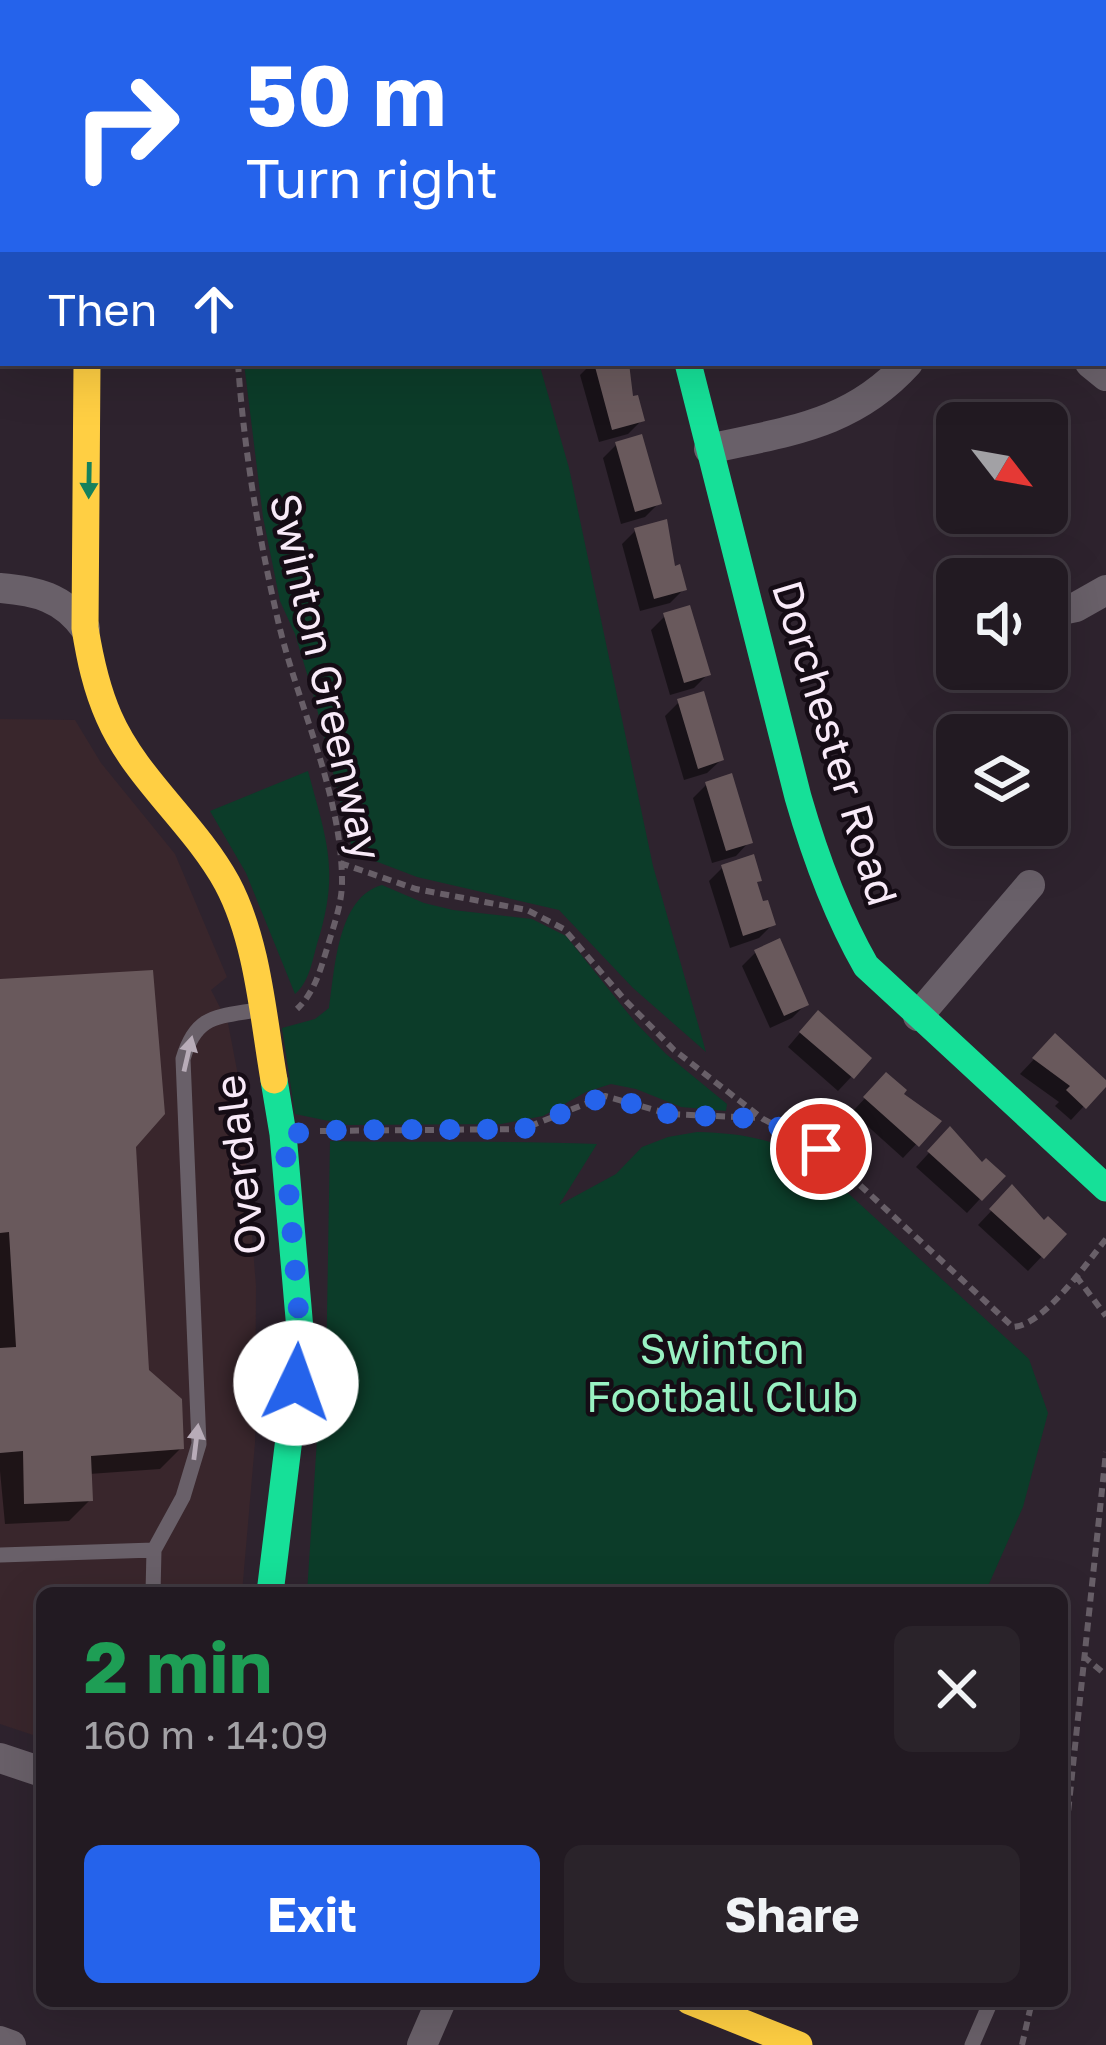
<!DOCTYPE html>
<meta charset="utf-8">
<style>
:root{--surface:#221a22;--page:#2a232a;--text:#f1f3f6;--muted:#a2a1a5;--line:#3f3840;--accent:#2563eb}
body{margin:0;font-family:"Golos Text",sans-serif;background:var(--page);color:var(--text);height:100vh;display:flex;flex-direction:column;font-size:45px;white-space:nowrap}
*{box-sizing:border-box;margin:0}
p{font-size:39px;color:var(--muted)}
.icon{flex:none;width:66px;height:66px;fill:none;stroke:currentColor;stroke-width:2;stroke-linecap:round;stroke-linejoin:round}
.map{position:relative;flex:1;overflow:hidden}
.drawer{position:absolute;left:36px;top:1587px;width:1032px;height:420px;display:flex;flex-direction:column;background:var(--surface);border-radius:18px;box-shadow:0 12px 48px #0002,0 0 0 3px var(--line)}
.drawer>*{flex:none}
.banner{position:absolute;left:0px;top:0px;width:1107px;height:366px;box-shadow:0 12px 48px #0002,0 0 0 3px var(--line);background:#2563eb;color:#fff;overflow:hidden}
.needle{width:78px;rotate:121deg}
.buttons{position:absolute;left:936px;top:402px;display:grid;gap:24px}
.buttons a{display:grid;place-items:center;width:132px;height:132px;border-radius:18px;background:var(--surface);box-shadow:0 12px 48px #0002,0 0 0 3px var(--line);font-size:60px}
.pin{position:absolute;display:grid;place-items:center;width:102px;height:102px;color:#fff;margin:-51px;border:6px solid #fff;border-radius:50%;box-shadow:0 3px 12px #0007}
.me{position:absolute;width:132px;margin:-66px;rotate:3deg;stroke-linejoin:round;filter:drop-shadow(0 0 9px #0008)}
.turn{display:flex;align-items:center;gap:42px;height:252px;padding:0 48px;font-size:54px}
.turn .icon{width:156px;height:156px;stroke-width:2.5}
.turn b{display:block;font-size:84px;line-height:102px}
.then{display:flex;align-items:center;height:114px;padding:0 48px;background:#0003;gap:24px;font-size:45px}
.round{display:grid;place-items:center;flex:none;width:126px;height:126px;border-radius:18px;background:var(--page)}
.summary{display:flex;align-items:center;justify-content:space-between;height:204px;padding:0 48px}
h1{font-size:72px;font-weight:700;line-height:90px;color:#1e9e55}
.cta{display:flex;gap:24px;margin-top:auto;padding:24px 48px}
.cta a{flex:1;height:138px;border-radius:18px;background:var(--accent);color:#fff;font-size:48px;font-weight:700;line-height:138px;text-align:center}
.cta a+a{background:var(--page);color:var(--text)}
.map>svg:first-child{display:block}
.education{fill:#39262c}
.green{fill:#0c3c29}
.shadow{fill:#0007}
.building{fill:#69595c}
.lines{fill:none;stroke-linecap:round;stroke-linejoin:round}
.path{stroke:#685f68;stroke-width:6;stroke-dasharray:9 6;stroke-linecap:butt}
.lane{stroke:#696069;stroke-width:15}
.street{stroke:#696069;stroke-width:30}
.fast{stroke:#16e098;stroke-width:27}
.slow{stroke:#ffcf43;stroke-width:27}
.oneway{fill:#16815d}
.oneway2{fill:#b8acb8}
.route{stroke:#2563eb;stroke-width:21;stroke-dasharray:0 37.8}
.labels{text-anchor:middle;stroke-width:9;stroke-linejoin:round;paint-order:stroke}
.street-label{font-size:42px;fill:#f8eaf8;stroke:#150c15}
.park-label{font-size:42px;fill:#99f2c3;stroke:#150c15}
</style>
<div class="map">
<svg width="1106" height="2045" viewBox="0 0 1106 2045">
<rect width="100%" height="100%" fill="#2e232e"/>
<path class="education" d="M0,719L75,720L101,763L175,854L227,977L211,990L228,1023L240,1086L256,1286L255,1443L242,1593H42V1738L0,1724Z"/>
<path class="green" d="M244,363H539L569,468L653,866L706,1052L633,988L559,910L417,877L362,856L351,844L314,697L295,634L280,601L263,517Z
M308,771C327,842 340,871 317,944C312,962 309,982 295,994L246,873L210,811Z
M382,885L424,903L453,910L532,919L566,936L635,1022L666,1054L727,1104L726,1111L681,1107L636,1089L611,1084L586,1092L543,1116L501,1124L348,1125L295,1114L282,1028L315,1019L329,1008C335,970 337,897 382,885Z
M697,1132C742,1133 775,1139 814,1162L1029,1359L1048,1413L1023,1507L985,1593H307L321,1378L326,1372L330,1141C419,1143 508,1140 597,1144L559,1205L616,1174L642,1147L668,1137Z"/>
<path class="shadow" d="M494,0H529L526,3Z
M592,363H624L630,400L642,420L628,434L599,442L580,375Z
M617,444L658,504L645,517L621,524L603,458Z
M636,530L673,570L684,589L670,603L640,611L622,544Z
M665,616L708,674L694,688L670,695L651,630Z
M679,702L721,760L707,773L684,780L665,716Z
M707,784L749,842L736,856L712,863L693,798Z
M723,867L772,925L759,938L730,948L709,881Z
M756,952L806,1004L792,1018L770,1028L742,966Z
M0,982L133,1145L146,1371L181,1448L160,1469L89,1474L90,1500L69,1521L5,1524L0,1471Z
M804,1028L868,1059L838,1091L788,1047Z
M1055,1037L1084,1106L1071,1120L1055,1106L1059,1102L1020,1074Z
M886,1076L918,1111L937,1122L903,1158L852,1112Z
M950,1130L982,1166L1001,1176L967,1213L916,1167Z
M1012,1189L1044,1224L1063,1234L1028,1271L978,1225Z"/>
<path class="building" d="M594,363H629L633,396L638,395L645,421L612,430Z
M642,434L662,504L635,512L615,442Z
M667,519L675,566L680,564L687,590L654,599L634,528Z
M690,605L711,675L684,683L663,613Z
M704,691L724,760L698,769L677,699Z
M732,773L753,843L726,851L705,782Z
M754,854L762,881L757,882L763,901L768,900L776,925L743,936L721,865Z
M780,938L809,1005L784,1016L754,950Z
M153,970L165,1114L136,1147L149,1370L182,1399L184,1449L91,1456L93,1501L24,1504L23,1451L0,1453V1348L16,1347L9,1232L0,1233V979Z
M818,1010L872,1058L854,1079L799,1032Z
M1055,1033L1106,1080V1087L1086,1109L1066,1090L1070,1086L1032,1058Z
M886,1072L907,1090L904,1094L942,1121L919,1147L863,1097Z
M950,1126L982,1162L986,1158L1006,1176L982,1201L927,1151Z
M1012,1184L1044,1220L1048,1216L1067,1234L1044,1259L989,1209Z"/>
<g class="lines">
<path class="path" d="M251,0V3
M238,363C244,451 259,539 279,625C299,708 342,795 342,882C342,903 334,925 328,945C321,968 315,992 297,1009
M340,863L416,889L527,910L564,929L624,999L674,1050L763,1119L821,1149L1013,1327C1044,1325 1086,1264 1106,1239
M320,1131L523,1129L605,1096L669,1114L759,1118
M1076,1276L1106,1316
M1083,1656L1106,1675
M1062,1870L1106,1452
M1022,2045L1032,2001"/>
<path class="lane" d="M0,1555L154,1550
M153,1593L154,1550L183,1497L199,1444L183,1059C196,1015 216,1017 257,1010
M972,2045L991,2001"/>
<path class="street" d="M9,0L10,3
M596,0L597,3
M871,3L873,0
M1104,128L1106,125
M1090,363L1106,376
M709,449C787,431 851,426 908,363
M0,588C36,591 63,597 85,628
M1047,613L1076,607L1106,590
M918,1016L1030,885
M0,1758L42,1772
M0,2041L11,2045
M422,2045L441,2001"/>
<path class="fast" d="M688,363L798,797C815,856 835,912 866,966L1106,1188
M270,1593L301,1341L283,1134L274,1080"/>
<path class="slow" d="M87,363L85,628C90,659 96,688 109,717C136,779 194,823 227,883C258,941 263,1017 274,1080
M689,2001L799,2045"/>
</g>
<defs><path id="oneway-solid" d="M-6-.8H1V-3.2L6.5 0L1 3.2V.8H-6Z" transform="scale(3)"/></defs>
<use class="oneway" href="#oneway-solid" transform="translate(89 480) rotate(91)"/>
<g class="oneway2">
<use href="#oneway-solid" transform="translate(188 1054) rotate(-77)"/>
<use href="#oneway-solid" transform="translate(196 1442) rotate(-83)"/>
</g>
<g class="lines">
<path class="route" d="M296,1383L301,1341L284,1134L341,1130L523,1129L605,1096L669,1114L763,1119L821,1149"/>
</g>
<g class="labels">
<g class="street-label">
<text transform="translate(326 677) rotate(77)" y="15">Swinton Greenway</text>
<text transform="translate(835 743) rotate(73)" y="15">Dorchester Road</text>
<text transform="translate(240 1165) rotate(-97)" y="15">Overdale</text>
</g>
<g class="park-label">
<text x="722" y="1364">Swinton<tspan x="722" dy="48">Football Club</tspan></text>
</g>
</g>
</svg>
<div class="buttons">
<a><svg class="needle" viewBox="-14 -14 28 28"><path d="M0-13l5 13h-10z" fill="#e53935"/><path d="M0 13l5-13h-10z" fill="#a2a1a5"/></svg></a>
<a><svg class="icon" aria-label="sound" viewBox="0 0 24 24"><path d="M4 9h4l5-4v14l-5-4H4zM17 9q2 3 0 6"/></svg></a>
<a><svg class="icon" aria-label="layers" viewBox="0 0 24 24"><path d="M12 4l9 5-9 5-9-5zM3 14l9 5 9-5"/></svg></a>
</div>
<div class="pin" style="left:821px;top:1149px;background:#d93025"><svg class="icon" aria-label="arrive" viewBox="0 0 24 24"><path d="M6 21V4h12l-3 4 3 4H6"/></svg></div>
<svg class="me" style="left:296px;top:1383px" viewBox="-20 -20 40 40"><circle r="19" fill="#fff"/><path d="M0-13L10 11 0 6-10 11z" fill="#2563eb"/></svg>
<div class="banner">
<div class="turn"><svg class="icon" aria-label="right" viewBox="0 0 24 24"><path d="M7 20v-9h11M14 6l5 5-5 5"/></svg><div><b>50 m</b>Turn right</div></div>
<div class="then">Then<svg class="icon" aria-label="ahead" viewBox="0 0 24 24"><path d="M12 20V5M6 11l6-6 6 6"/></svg></div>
</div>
<section class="drawer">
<div class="summary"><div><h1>2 min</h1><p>160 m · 14:09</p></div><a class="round"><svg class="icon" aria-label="close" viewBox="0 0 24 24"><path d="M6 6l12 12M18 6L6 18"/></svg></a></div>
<div class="cta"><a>Exit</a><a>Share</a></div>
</section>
</div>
